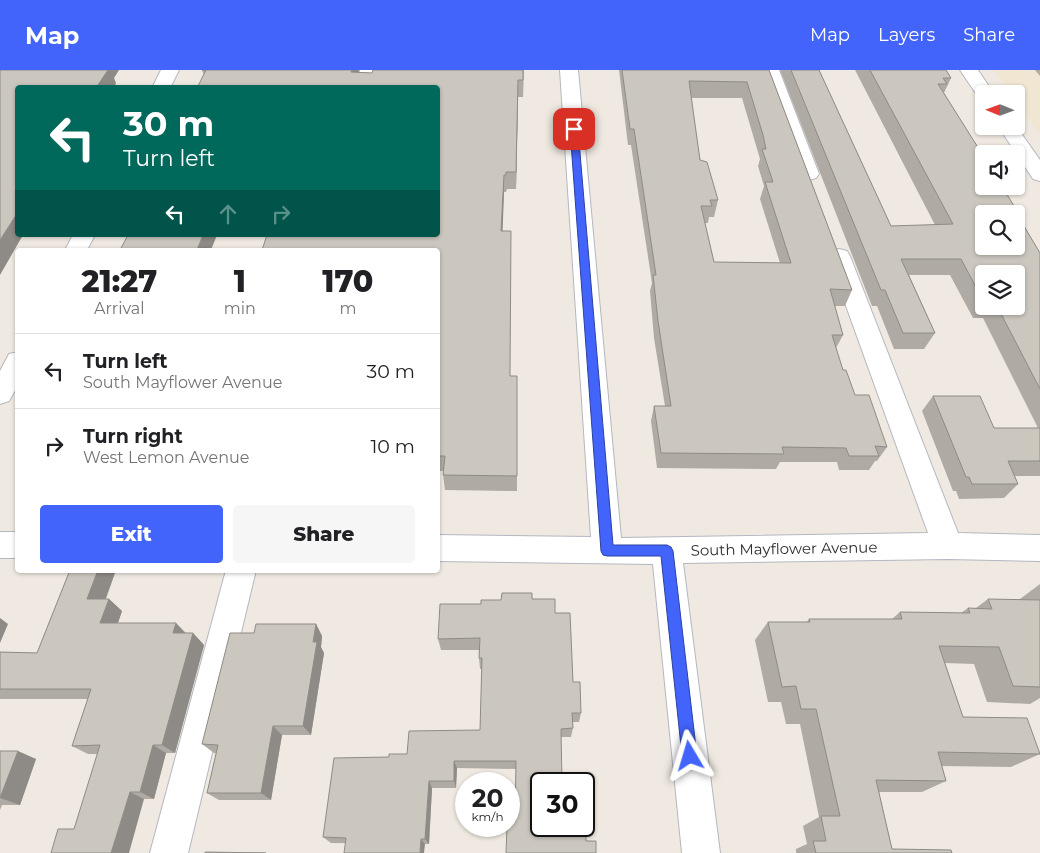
<!DOCTYPE html>
<style>
:root{--surface:#fff;--page:#f6f6f6;--text:#202124;--muted:#757577;--line:#e0e0e0;--accent:#4264fb}
body{margin:0;font-family:Montserrat,sans-serif;background:var(--page);color:var(--text);height:100vh;display:flex;flex-direction:column;font-size:19px;white-space:nowrap}
*{box-sizing:border-box;margin:0}
p{font-size:16px;color:var(--muted)}
.icon{flex:none;width:28px;height:28px;fill:none;stroke:currentColor;stroke-width:2;stroke-linecap:round;stroke-linejoin:round}
.map{position:relative;flex:1;overflow:hidden}
.side{position:absolute;left:15px;top:178px;width:425px;height:325px;display:flex;flex-direction:column;background:var(--surface);border-radius:5px;box-shadow:0 1px 4px #0004}
.side>*{flex:none}
.hud{position:absolute;left:15px;top:15px;width:425px;height:152px;border-radius:5px;box-shadow:0 1px 4px #0004;background:#00695c;color:#fff;overflow:hidden}
.needle{width:32px;rotate:271deg}
.tools{position:absolute;left:975px;top:15px;display:grid;gap:10px}
.tools a{display:grid;place-items:center;width:50px;height:50px;border-radius:5px;background:var(--surface);box-shadow:0 1px 4px #0004;font-size:25px}
.speed{position:absolute;left:455px;top:702px;display:flex;gap:10px;font-size:25px;font-weight:700;text-align:center}
.speed>*{display:grid;place-content:center;width:65px;height:65px;border-radius:50%;background:var(--surface);box-shadow:0 1px 4px #0004;line-height:1}
.speed small{font-size:12px;font-weight:400}
.speed .limit{border:2px solid #111;border-radius:8px;background:#fff;color:#111}
.pin{position:absolute;display:grid;place-items:center;width:42px;height:42px;color:#fff;margin:-21px;border-radius:10px;box-shadow:0 2px 8px #0006}
.me{position:absolute;width:55px;margin:-28px;rotate:353deg;stroke-linejoin:round;filter:drop-shadow(0 0 4px #0008)}
.turn{display:flex;align-items:center;gap:18px;height:105px;padding:0 25px;font-size:22px}
.turn .icon{width:65px;height:65px;stroke-width:2.5}
.turn b{display:block;font-size:35px;line-height:42px}
.lanes{display:flex;align-items:center;height:48px;padding:0 25px;background:#0003;justify-content:center;gap:25px;direction:ltr}
.lanes .off{opacity:.35}
.eta{display:flex;justify-content:space-evenly;align-items:center;height:85px;text-align:center}
.eta b{font-size:30px;font-weight:800;line-height:35px}
.button{display:flex;gap:10px;margin-top:auto;padding:10px 25px}
.button a{flex:1;height:58px;border-radius:5px;background:var(--accent);color:#fff;font-size:20px;font-weight:800;line-height:58px;text-align:center}
.button a+a{background:var(--page);color:var(--text)}
ul{padding:0;list-style:none}
li{display:flex;align-items:center;gap:15px;height:75px;padding:0 25px;border-top:1px solid var(--line)}
li div{flex:1}
li b{display:block;font-size:19px}
li em{font-style:normal}
header{display:flex;align-items:center;gap:30px;box-sizing:border-box;height:70px;padding:0 25px;background:var(--accent);color:#fff}
header strong{font-size:24px}
nav{display:flex;gap:28px;margin-inline-start:auto;font-size:18px}
.map>svg:first-child{display:block}
.education{fill:#f0e6d1}
.lines{fill:none;stroke-linecap:round;stroke-linejoin:round}
.minor-casing{stroke:#b4b7c1;stroke-width:2}
.minor{fill:#fff;fill-rule:evenodd}
.wall{fill:#afaba4;fill-rule:evenodd}
.shaded-wall{fill:#8e8b86}
.building{fill:#cbc7bf;stroke:#8e8b86;fill-rule:evenodd}
.route{fill:#4264fb;stroke:#2b41a3}
.labels{text-anchor:middle;stroke-width:5;stroke-linejoin:round;paint-order:stroke}
.street-label{font-size:15px;fill:#2e2e2e;stroke:#fff}
</style>
<header>
<strong>Map</strong>
<nav><a>Map</a><a>Layers</a><a>Share</a></nav>
</header>
<div class="map">
<svg width="1040" height="783" viewBox="0 0 1040 783">
<rect width="100%" height="100%" fill="#efe9e1"/>
<path class="education" d="M994,0H1040V65L1016,31V24H1011Z"/>
<g class="lines">
<g class="minor-casing">
<path id="minor" d="M161,0H179L170,18H152Z
M360,0H378L374,18H356Z
M560,0H578L621,468L928,463L828,186L831,181L839,179L847,181L850,186L958,463L1040,465V491L948,489L683,493L720,783H682L653,494L438,491V465L591,467Z
M761,0H779L819,104L816,108L809,110L802,108L799,104Z
M960,0H978L994,24H984V29L979,28Z
M998,56H1016L1040,90V111L1033,109Z
M73,165H95L87,180H65Z
M18,282V315L9,331L0,334V301L9,284Z
M0,462H18V488H0Z
M226,500H256L188,783H150Z"/>
</g>
<use href="#minor" class="minor"/>
</g>
<path class="wall" d="M202,0H359L358,2L372,3L373,0H524L523,27H518L516,119H507L506,122H504L502,161L510,306H517V421L445,420L443,405L444,401H438V165L204,5Z
M619,0H769L852,220L845,236H835L843,265L836,278L843,300L855,325L887,377L877,391H875L869,400H839L837,392H780L776,399L657,398L651,351L654,336H665L654,268L650,221L652,213L631,75H628ZM691,28H742L760,89L758,96L764,116L760,129L780,193L714,192L705,153H708L709,147H714L718,130L700,90Z
M780,0H819L891,156L935,155L855,0H946L951,8L944,23L1017,141L1016,143L1040,183V406H1015L1018,414L1004,428L959,429L956,421H953L922,341L933,326L994,358H1038L983,248H973L950,205H909L935,263L924,279H894L877,236H872ZM984,204L1016,236H984Z
M1035,0H1040V6Z
M70,500H116L106,529H109L122,541L118,553H176L186,563H193L204,575L175,683H166L154,729H144L74,759L98,684H88L72,676L88,629H0V582L37,583Z
M1040,514V628L1030,634L987,632L974,594L945,593L963,647L1040,684L1011,697L942,696L946,711L922,722H879L892,779L952,783H796V779L807,774L803,756L819,747L800,654H786L781,632H768L755,570L768,552H807L809,549H892L900,542L961,543L968,538H976L988,529H1020Z
M532,529L555,543L581,643L579,652H572L573,658L571,667H561L541,714L586,771L596,783L515,752L516,699L457,698L456,718H432L429,774L331,773L323,767L389,687L407,684L480,660L482,599H480L479,588V580H441L438,569L481,534Z
M316,554L322,566L321,577L324,583L311,665H282L271,730H219L207,723L216,683H214L202,674L254,563Z
M0,681L36,689L20,735H2L0,740Z"/>
<path class="shaded-wall" d="M105,0H119L114,8L116,13L114,18H96Z
M352,0H359L355,18L351,2Z
M518,10V27L516,119V102Z
M504,105V122L502,178L501,161Z
M18,142V165H23L0,205V170Z
M203,165H217L211,180H197Z
M98,500H116L101,541L87,529Z
M109,529L122,541L114,564L100,553Z
M0,548L8,554L0,573Z
M176,553L187,565L173,563Z
M316,554L322,566L321,577L324,583L311,665L303,656Z
M193,563L204,575L175,683L162,675Z
M273,656L282,665L271,730L261,723Z
M153,675L166,683L154,729L140,722Z
M18,681L36,689L20,735L0,728Z
M454,691L457,698L456,718L454,711Z
M429,711L432,718L429,774L425,769Z
M130,722L144,729L129,783H111Z
M421,769L425,774L424,783H420Z"/>
<path class="building" d="M0,0H108L96,18H18V142L0,170Z
M202,0H352L351,2L372,3L373,0H523V10H518L516,102H506V105H504L501,161H511L510,306H517V406L443,405L445,386H438V180H262L267,165H438V18H197L206,0Z
M622,0H769L852,220L830,219L843,265H832L843,300H846L855,325H869L887,377L875,376L879,386H849L846,378L782,377L784,384L661,383L654,336H671L658,251L653,205H656L634,59H630ZM689,11L747,12L763,65L766,79H762L773,112H765L791,193L714,192L701,136H712L710,130H718L707,92L700,90Z
M791,0H819L891,156L953,154L870,0H946L951,8H943L947,14H938L984,87V116H1002L1017,141H1015L1040,183V319L997,236H1016V204H984V232L961,189H901L935,263H903L885,220H881ZM984,144H1016V176H984Z
M128,165H203L197,180H120Z
M933,326H980L994,358H1040V391H1008L1018,414H972L969,407H966Z
M70,500H98L87,529H109L100,553H176L173,563H193L162,675H153L140,722H130L111,783H51L58,759H74L100,675L72,676L91,619H0V582L37,583Z
M502,523H532V529H555V543H570L573,612H580L581,643H572L573,658L561,659L562,714H541V756H584V734H585L586,771H596V783H506L507,756H509V752H515L516,691H454V711H429L425,769H421L420,783H344L346,768L323,767L334,688L389,687V684H407L409,661L480,660L482,588H479L480,568L438,569L440,534H481V530H501Z
M988,529L1040,530V617L1013,616L999,577L939,576L963,647L1027,648L1040,684L938,682L946,711L876,710L892,779L951,780L952,783H816L813,771H826L821,746H840L816,639H801L796,616L782,617L768,552H810L809,549H902L900,542L970,543L968,538L992,539Z
M256,554H316L313,572H317L303,656H273L261,723H207L218,675L202,674L230,563H254Z
M0,681H18L0,728Z
M205,782L266,783H205Z"/>
<path class="route" d="M574,57L578,59L613,475H667L671,477L673,481L697,686L695,691L690,693L685,691L682,686L661,486H607L603,485L601,481L570,59Z"/>
<g class="labels">
<g class="street-label">
<text transform="translate(784 479) rotate(-1)" y="5">South Mayflower Avenue</text>
</g>
</g>
</svg>
<div class="tools">
<a><svg class="needle" viewBox="-14 -14 28 28"><path d="M0-13l5 13h-10z" fill="#e53935"/><path d="M0 13l5-13h-10z" fill="#757577"/></svg></a>
<a><svg class="icon" aria-label="sound" viewBox="0 0 24 24"><path d="M4 9h4l5-4v14l-5-4H4zM17 9q2 3 0 6"/></svg></a>
<a><svg class="icon" aria-label="search" viewBox="0 0 24 24"><circle cx="10" cy="10" r="6"/><path d="M15 15l6 6"/></svg></a>
<a><svg class="icon" aria-label="layers" viewBox="0 0 24 24"><path d="M12 4l9 5-9 5-9-5zM3 14l9 5 9-5"/></svg></a>
</div>
<div class="speed"><div>20<small>km/h</small></div><div class="limit">30</div></div>
<div class="pin" style="left:574px;top:59px;background:#d93025"><svg class="icon" aria-label="arrive" viewBox="0 0 24 24"><path d="M6 21V4h12l-3 4 3 4H6"/></svg></div>
<svg class="me" style="left:690px;top:686px" viewBox="-20 -20 40 40"><path d="M0-17L14 15 0 8-14 15z" fill="#4264fb" stroke="#fff" stroke-width="4"/></svg>
<div class="hud">
<div class="turn"><svg class="icon" aria-label="left" viewBox="0 0 24 24"><path d="M17 20v-9H6M10 6l-5 5 5 5"/></svg><div><b>30 m</b>Turn left</div></div>
<div class="lanes"><svg class="icon" aria-label="left" viewBox="0 0 24 24"><path d="M17 20v-9H6M10 6l-5 5 5 5"/></svg><svg class="icon off" aria-label="ahead" viewBox="0 0 24 24"><path d="M12 20V5M6 11l6-6 6 6"/></svg><svg class="icon off" aria-label="right" viewBox="0 0 24 24"><path d="M7 20v-9h11M14 6l5 5-5 5"/></svg></div>
</div>
<section class="side">
<div class="eta">
<div><b>21:27</b><p>Arrival</p></div>
<div><b>1</b><p>min</p></div>
<div><b>170</b><p>m</p></div>
</div>
<ul>
<li><svg class="icon" aria-label="left" viewBox="0 0 24 24"><path d="M17 20v-9H6M10 6l-5 5 5 5"/></svg><div><b>Turn left</b><p>South Mayflower Avenue</p></div><em>30 m</em></li>
<li><svg class="icon" aria-label="right" viewBox="0 0 24 24"><path d="M7 20v-9h11M14 6l5 5-5 5"/></svg><div><b>Turn right</b><p>West Lemon Avenue</p></div><em>10 m</em></li>
</ul>
<div class="button"><a>Exit</a><a>Share</a></div>
</section>
</div>
